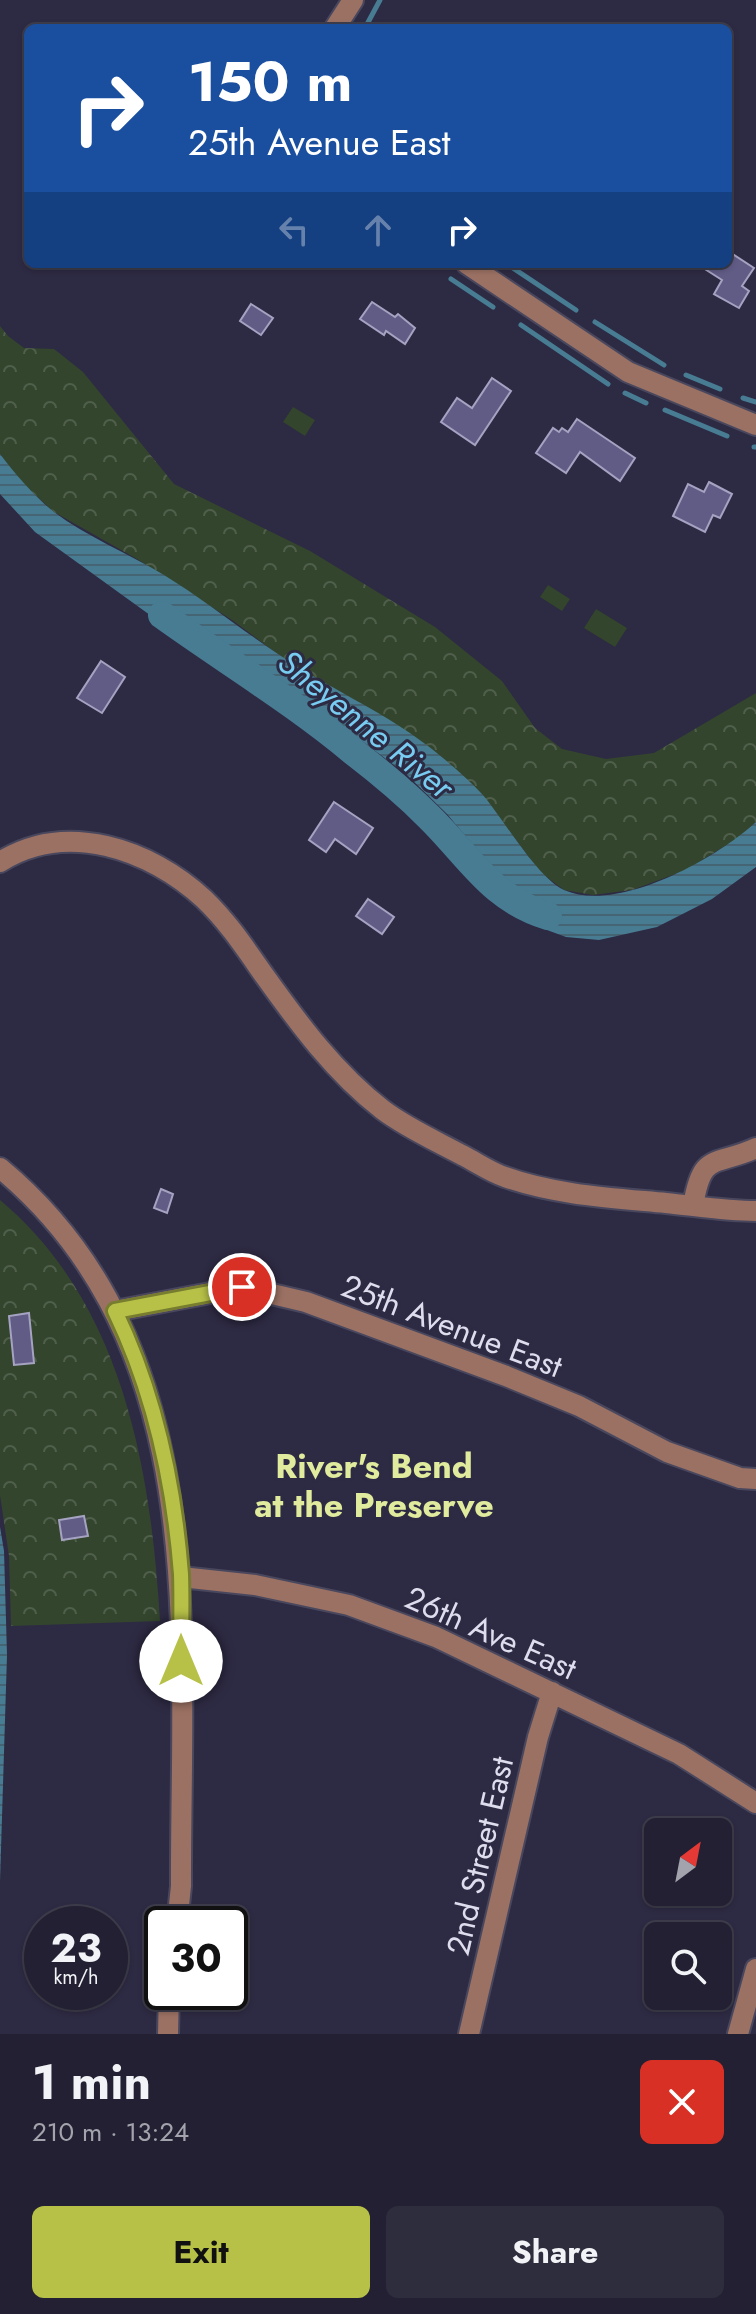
<!DOCTYPE html>
<meta charset="utf-8">
<style>
:root{--surface:#222032;--page:#2e2d3e;--text:#f1f3f6;--muted:#a2a3ac;--line:#3f3e4d;--accent:#b7c148}
body{margin:0;font-family:Jost,sans-serif;background:var(--page);color:var(--text);height:100vh;display:flex;flex-direction:column;font-size:30px;white-space:nowrap}
*{box-sizing:border-box;margin:0}
p{font-size:26px;color:var(--muted)}
.icon{flex:none;width:44px;height:44px;fill:none;stroke:currentColor;stroke-width:2;stroke-linecap:round;stroke-linejoin:round}
.map{position:relative;height:2034px;overflow:hidden}
.drawer{display:flex;flex-direction:column;background:var(--surface);flex:1}
.drawer>*{flex:none}
.hud{position:absolute;left:24px;top:24px;width:708px;height:244px;border-radius:12px;box-shadow:0 2px 6px #0004,0 0 0 2px var(--line);background:#1a4fa0;color:#fff;overflow:hidden}
.needle{width:52px;rotate:32deg}
.tools{position:absolute;left:644px;top:1818px;display:grid;gap:16px}
.tools a{display:grid;place-items:center;width:88px;height:88px;border-radius:12px;background:var(--surface);box-shadow:0 2px 6px #0004,0 0 0 2px var(--line);font-size:40px}
.speed{position:absolute;left:24px;top:1906px;display:flex;gap:16px;font-size:40px;font-weight:700;text-align:center}
.speed>*{display:grid;place-content:center;width:104px;height:104px;border-radius:50%;background:var(--surface);box-shadow:0 2px 6px #0004,0 0 0 2px var(--line);line-height:1}
.speed small{font-size:20px;font-weight:400}
.speed .limit{border:4px solid #111;border-radius:12px;background:#fff;color:#111}
.pin{position:absolute;display:grid;place-items:center;width:68px;height:68px;color:#fff;margin:-34px;border:4px solid #fff;border-radius:50%;box-shadow:0 2px 8px #0007}
.me{position:absolute;width:88px;margin:-44px;rotate:0deg;stroke-linejoin:round;filter:drop-shadow(0 0 6px #0008)}
.turn{display:flex;align-items:center;gap:28px;height:168px;padding:0 32px;font-size:36px}
.turn .icon{width:104px;height:104px;stroke-width:2.5}
.turn b{display:block;font-size:56px;line-height:68px}
.lanes{display:flex;align-items:center;height:76px;padding:0 32px;background:#0003;justify-content:center;gap:40px;direction:ltr}
.lanes .off{opacity:.35}
.round{display:grid;place-items:center;flex:none;width:84px;height:84px;border-radius:12px;background:var(--page)}
.summary{display:flex;align-items:center;justify-content:space-between;height:136px;padding:0 32px}
h1{font-size:48px;font-weight:700;line-height:60px}
.button{display:flex;gap:16px;margin-top:auto;padding:16px 32px}
.button a{flex:1;height:92px;border-radius:12px;background:var(--accent);color:#111;font-size:32px;font-weight:700;line-height:92px;text-align:center}
.button a+a{background:var(--page);color:var(--text)}
.map>svg:first-child{display:block}
.forest{fill:url(#forest-crowns)}
.garden{fill:#33452c}
.water{fill:url(#water-rules)}
.lines{fill:none;stroke-linecap:round;stroke-linejoin:round}
.stream{stroke:#477c93;stroke-width:5}
.river{stroke:#477c93;stroke-width:28}
.building{fill:#615c86;stroke:#a5a3c1;stroke-width:2}
.minor-casing{stroke:#49475e;stroke-width:24}
.minor{stroke:#9b7163;stroke-width:20}
.route-casing{stroke:#777d2f;stroke-width:20}
.route{stroke:#b7c148;stroke-width:14}
.labels{text-anchor:middle;stroke-width:6;stroke-linejoin:round;paint-order:stroke}
.street-label{font-size:32px;fill:#deddee;stroke:#2d2a43}
.water-label{font-size:34px;font-style:italic;fill:#78ccf1;stroke:#2d2a43}
.neighbourhood-label{font-size:34px;font-weight:bold;fill:#e1eb9d;stroke:#2d2a43}
</style>
<div class="map">
<svg width="756" height="2034" viewBox="0 0 756 2034">
<defs>
<pattern id="forest-crowns" width="20" height="18" patternUnits="userSpaceOnUse" patternTransform="scale(2)"><rect width="20" height="18" fill="#33452c"/><path d="M2 6a3 3 0 1 1 6 0M12 15a3 3 0 1 1 6 0" fill="none" stroke="#505f4b"/></pattern>
<pattern id="water-rules" width="6" height="5" patternUnits="userSpaceOnUse" patternTransform="scale(2)"><rect width="6" height="5" fill="#477c93"/><path d="M0 2.5h6" fill="none" stroke="#456575"/></pattern>
</defs>
<rect width="100%" height="100%" fill="#2d2a43"/>
<path class="forest" d="M0,326L8,336L24,348L54,349L83,372L174,484L310,551L435,627L502,681L535,728L562,749L606,759L654,753L756,693V822L738,838L686,870L632,890L593,895L564,890L540,872L480,792L279,655L232,620L137,559L54,512L20,481L0,454Z
M0,1200C123,1303 151,1469 160,1621L11,1626L9,1556L0,1495Z"/>
<path class="garden" d="M293,407L315,420L305,436L283,422Z
M548,585L570,599L562,611L540,597Z
M596,609L627,628L615,647L584,628Z"/>
<path class="water" d="M0,454C16,475 33,495 54,512C87,537 128,553 164,575C203,599 239,628 278,654C326,687 381,710 428,746C446,760 466,777 482,794C503,818 537,878 564,890C618,914 717,858 756,822V867L712,899L657,927L599,940L566,937L536,926L509,897L483,857L447,814L406,774L338,723L265,676L212,644L161,623L35,532L0,494Z
M0,1527L4,1551L7,1655L0,1882Z"/>
<g class="lines">
<path class="stream" d="M365,28L380,0
M507,264L576,310
M451,279L493,307
M595,322L664,365
M521,325L608,384
M686,375L720,389
M625,393L646,403
M743,398L756,402
M665,410L727,436
M754,447H756"/>
<path class="river" d="M162,615C226,661 294,702 355,753C381,773 406,794 429,817C469,856 491,899 548,916"/>
</g>
<path class="building" d="M728,251L754,268L742,286L749,291L739,308L714,294L722,280L697,264H728Z
M372,302L395,317L398,314L415,328L405,344L386,331L384,335L360,319Z
M251,304L273,318L261,335L240,321Z
M492,378L511,391L475,445L441,422L457,398L472,408Z
M577,419L635,458L620,481L580,452L566,473L536,453L553,428L559,432L562,428L568,432Z
M709,482L732,494L720,518L713,515L705,532L673,516L688,484L704,492Z
M101,661L125,677L102,713L77,698Z
M334,802L373,828L356,854L335,839L326,852L309,840Z
M368,899L394,917L382,934L356,916Z
M161,1189L173,1194L167,1213L154,1208Z
M29,1313L34,1363L14,1365L9,1316Z
M84,1516L88,1536L62,1540L59,1520Z"/>
<g class="lines">
<g class="minor-casing">
<path id="minor" d="M335,28L353,0
M467,264L628,372L756,425
M0,862C66,820 150,849 204,899C228,922 245,948 264,975C299,1024 335,1073 383,1110C407,1128 436,1141 462,1155C476,1162 490,1172 505,1177C555,1195 613,1198 666,1203C696,1206 726,1211 756,1211
M0,1168C214,1346 180,1637 181,1886L177,1924
M693,1206C702,1151 714,1167 756,1148
M115,1311L242,1287L306,1302L506,1376L579,1406L667,1452L740,1478L756,1479
M181,1577L255,1585L349,1605L436,1637L679,1754L756,1803
M168,2034L169,1992
M469,2034L538,1737L552,1692
M738,2034L756,1969"/>
</g>
<use href="#minor" class="minor"/>
</g>
<g class="lines">
<g class="route-casing">
<path id="route" d="M181,1661C181,1632 182,1603 181,1574C174,1484 154,1392 115,1311L242,1287"/>
</g>
<use href="#route" class="route"/>
</g>
<g class="labels">
<g class="street-label">
<text transform="translate(452 1326) rotate(21)" y="11">25th Avenue East</text>
<text transform="translate(491 1633) rotate(24)" y="11">26th Ave East</text>
<text transform="translate(480 1856) rotate(-77)" y="11">2nd Street East</text>
</g>
<g class="water-label">
<text transform="translate(366 724) rotate(39)" y="12">Sheyenne River</text>
</g>
<g class="neighbourhood-label">
<text x="374" y="1478">River's Bend<tspan x="374" dy="39">at the Preserve</tspan></text>
</g>
</g>
</svg>
<div class="tools">
<a><svg class="needle" viewBox="-14 -14 28 28"><path d="M0-13l5 13h-10z" fill="#e53935"/><path d="M0 13l5-13h-10z" fill="#a2a3ac"/></svg></a>
<a><svg class="icon" aria-label="search" viewBox="0 0 24 24"><circle cx="10" cy="10" r="6"/><path d="M15 15l6 6"/></svg></a>
</div>
<div class="speed"><div>23<small>km/h</small></div><div class="limit">30</div></div>
<div class="pin" style="left:242px;top:1287px;background:#d93025"><svg class="icon" aria-label="arrive" viewBox="0 0 24 24"><path d="M6 21V4h12l-3 4 3 4H6"/></svg></div>
<svg class="me" style="left:181px;top:1661px" viewBox="-20 -20 40 40"><circle r="19" fill="#fff"/><path d="M0-13L10 11 0 6-10 11z" fill="#b7c148"/></svg>
<div class="hud">
<div class="turn"><svg class="icon" aria-label="right" viewBox="0 0 24 24"><path d="M7 20v-9h11M14 6l5 5-5 5"/></svg><div><b>150 m</b>25th Avenue East</div></div>
<div class="lanes"><svg class="icon off" aria-label="left" viewBox="0 0 24 24"><path d="M17 20v-9H6M10 6l-5 5 5 5"/></svg><svg class="icon off" aria-label="ahead" viewBox="0 0 24 24"><path d="M12 20V5M6 11l6-6 6 6"/></svg><svg class="icon" aria-label="right" viewBox="0 0 24 24"><path d="M7 20v-9h11M14 6l5 5-5 5"/></svg></div>
</div>
</div>
<section class="drawer">
<div class="summary"><div><h1>1 min</h1><p>210 m · 13:24</p></div><a class="round" style="background:#d93025;color:#fff"><svg class="icon" aria-label="close" viewBox="0 0 24 24"><path d="M6 6l12 12M18 6L6 18"/></svg></a></div>
<div class="button"><a>Exit</a><a>Share</a></div>
</section>
